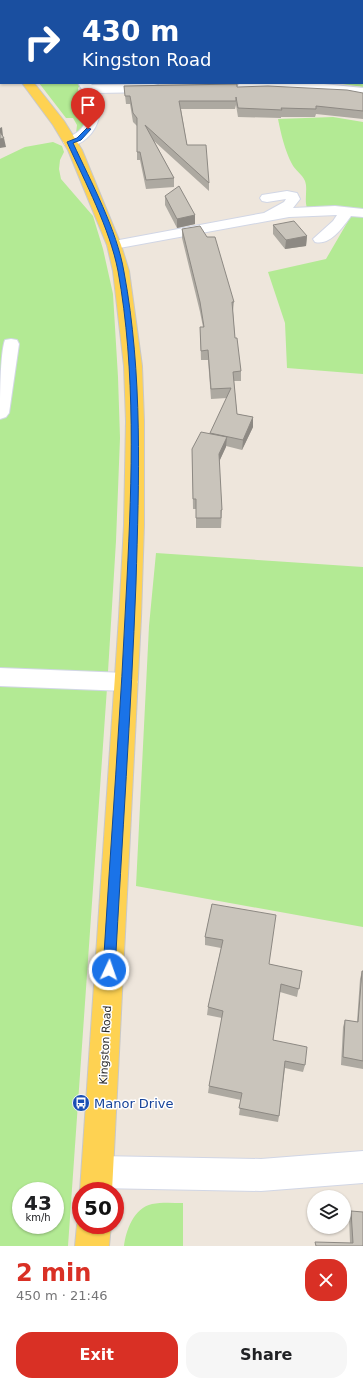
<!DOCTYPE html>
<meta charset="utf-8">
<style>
:root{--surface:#fff;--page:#f6f6f6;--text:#202124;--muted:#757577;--accent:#d93025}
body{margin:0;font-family:"DejaVu Sans",sans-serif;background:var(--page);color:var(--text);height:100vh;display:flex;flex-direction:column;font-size:15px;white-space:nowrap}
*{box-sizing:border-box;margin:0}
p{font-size:13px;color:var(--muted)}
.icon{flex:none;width:22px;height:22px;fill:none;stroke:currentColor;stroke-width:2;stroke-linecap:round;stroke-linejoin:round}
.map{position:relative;height:1246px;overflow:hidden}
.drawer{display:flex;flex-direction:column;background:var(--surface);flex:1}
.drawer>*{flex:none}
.guide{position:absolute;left:0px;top:0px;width:363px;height:84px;box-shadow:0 1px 3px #0004;background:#1a4fa0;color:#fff;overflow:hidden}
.fabs{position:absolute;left:307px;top:1190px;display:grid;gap:8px}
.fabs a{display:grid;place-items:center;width:44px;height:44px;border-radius:50%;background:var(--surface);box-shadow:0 1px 3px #0004;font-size:20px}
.speed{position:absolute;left:12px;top:1182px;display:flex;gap:8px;font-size:20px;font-weight:700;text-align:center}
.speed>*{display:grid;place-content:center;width:52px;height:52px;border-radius:50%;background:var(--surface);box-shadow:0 1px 3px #0004;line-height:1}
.speed small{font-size:10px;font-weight:400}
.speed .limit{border:6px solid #d22;background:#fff;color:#111}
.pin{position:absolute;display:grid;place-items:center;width:34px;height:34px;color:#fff;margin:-41px -17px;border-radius:50% 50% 50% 0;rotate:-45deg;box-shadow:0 0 4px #0007}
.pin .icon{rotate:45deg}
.me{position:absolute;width:44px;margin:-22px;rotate:3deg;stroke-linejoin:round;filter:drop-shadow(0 0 3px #0008)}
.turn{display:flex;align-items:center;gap:14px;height:84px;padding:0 16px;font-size:18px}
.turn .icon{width:52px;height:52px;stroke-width:2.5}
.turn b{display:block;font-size:28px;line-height:34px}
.round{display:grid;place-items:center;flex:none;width:42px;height:42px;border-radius:16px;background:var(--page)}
.summary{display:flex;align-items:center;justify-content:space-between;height:68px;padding:0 16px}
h1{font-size:24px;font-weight:700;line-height:30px;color:var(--accent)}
.button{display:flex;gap:8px;margin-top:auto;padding:8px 16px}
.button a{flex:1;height:46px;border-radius:16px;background:var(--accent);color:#fff;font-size:16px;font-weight:700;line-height:46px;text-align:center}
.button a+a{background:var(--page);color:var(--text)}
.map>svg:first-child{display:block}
.green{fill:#b3ea94;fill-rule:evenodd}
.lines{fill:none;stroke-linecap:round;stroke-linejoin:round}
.minor-casing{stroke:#d1d6e5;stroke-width:2}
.major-casing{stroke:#c8c8c8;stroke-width:2}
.minor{fill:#fff;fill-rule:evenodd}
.major{fill:#fed252;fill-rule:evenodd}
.wall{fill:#ada9a1}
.shaded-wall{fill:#8d8983}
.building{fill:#c9c4bb;stroke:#8d8983}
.route{fill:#1a73e8;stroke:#114b97}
.labels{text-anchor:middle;stroke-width:3;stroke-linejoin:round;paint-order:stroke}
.street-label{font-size:11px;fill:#2b2b2b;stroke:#fff}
.near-transit-label{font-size:13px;fill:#164399;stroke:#fff;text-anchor:start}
</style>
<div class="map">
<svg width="363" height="1246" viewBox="0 0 363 1246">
<rect width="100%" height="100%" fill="#eee6dc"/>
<path class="green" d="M221,0H363V87L336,83H362V1H220Z
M39,83H78L80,86L78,88V91C85,108 94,121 76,134L77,125L73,118H66Z
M333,117L363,122V374L287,368L285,323L268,272L326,259L351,216L307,208C304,199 308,189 305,181C302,174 295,170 292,164C285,151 281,134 278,119Z
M53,142L62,146L64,152L60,160L59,169L61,179L93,216L103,249L113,294L118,377L120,438L116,541L107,688L68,1246H0V159L25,147ZM21,1191H55V1225H21Z
M156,553L363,567V927L136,886L149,626Z
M183,1203V1246H124C126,1230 134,1208 152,1204C162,1202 173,1203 183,1203Z"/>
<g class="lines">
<g class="minor-casing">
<path id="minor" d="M78,83H90L92,85L154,84L158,85L160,88L158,91L154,92L96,93C99,101 101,109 99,117C96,132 81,149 65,145L63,142C67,136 76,135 81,129C93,116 87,96 78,83Z
M243,83H314L363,88V96L308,90H239L237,87L239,84Z
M287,191L297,193L300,199L293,208L335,206L363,209V217L351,216C343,227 330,246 315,242L313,239L333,221L337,215L289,217L114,249L109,248L107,245L109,242L114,241L264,213L284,202L286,199L267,202L262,201L260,198L262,195Z
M11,339L17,340L19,344L9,413L6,417L0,419C0,401 0,353 5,340Z
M0,668L126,673L134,676L138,682L134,688L126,691L0,686Z
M363,1151V1183L261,1191L98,1188L87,1183L82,1172L87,1161L98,1156L261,1159Z"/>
</g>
<g class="major-casing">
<path id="major" d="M0,45H1V52H0Z
M22,83H34L64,121L82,150L121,245L129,271L142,366L144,421V525L141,617L112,1191H81V1194L80,1191L119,617L124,525L126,421L124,366L113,271L107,245L68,150L53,125Z
M81,1216V1225H111L109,1246H75L77,1225Z"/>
</g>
<use href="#minor" class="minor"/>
<use href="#major" class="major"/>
</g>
<path class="wall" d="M0,0H216L215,1H1V2Z
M124,86L237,87L363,93V119L316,114L315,117H281V118L238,117L236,105L235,109H181L187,145L209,183V191L154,141L174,178V187L146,189L140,160H137V126L133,122L130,104H126Z
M165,196L195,215V224L177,228L165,205Z
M273,225L307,236L306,246L285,249L273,234Z
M182,229L234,302L233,311L235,338L241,371V381H234L237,414L253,417V427L242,450L226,446L219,462L222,510L221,528H196V509H193L192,449L210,433L227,398L211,399L208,360H201L200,327H203L200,312L182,238Z
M212,904L269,964L302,971L297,997L280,992L273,1040L305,1065L303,1072L285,1068L279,1116L278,1122L239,1115L241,1100L208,1093L209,1086L222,1018L207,1015L208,1007L221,948L205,945V937Z
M362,971H363V1069L341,1065L343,1027L345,1020L357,1022L360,979Z
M351,1211L363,1246L350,1243L349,1217Z"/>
<path class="shaded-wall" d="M209,0H216L215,1H208Z
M2,127L3,136L0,137V128Z
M4,138L6,147L0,148V139Z
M195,215V224L177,228V219Z
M307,236L306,246L285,249L286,240Z
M253,417V427L242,450L243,440Z
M227,437L226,447L218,464L219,454Z"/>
<path class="building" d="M5,0H57L58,1H6Z
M128,0H209L208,1H138Z
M237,84V87L268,86L347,90L363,93V111L316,106V109L281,108L282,110L238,108L236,97V101H179L187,145H206L209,183L145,125L174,178L146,180L140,152H137V118L133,113L130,96H125L124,86Z
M0,132L4,138L0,139Z
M179,186L195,215L177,219L165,196Z
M294,221L307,236L286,240L273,225Z
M200,226L207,237H215L234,302H232L235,338H237L241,371L233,372L237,414L253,417L243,440L210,433L231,388L211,389L208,350L201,351L200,327H204L200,302L182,229Z
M201,432L227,437L219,454L222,510H221V518H196V499H193L192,449Z
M212,904L276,915L269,964L302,971L299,989L281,984L273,1040L307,1047L305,1065L285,1061L279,1116L239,1108L242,1093L209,1086L223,1011L208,1007L223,940L205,937Z
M362,971H363V1061L343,1057L345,1020L358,1022Z
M351,1211L363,1212V1246H316L315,1242L353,1243Z"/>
<path class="route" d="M87,128L91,129L81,140L73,143C91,182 117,230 124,272C143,374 139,480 136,583C131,712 122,841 115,970L113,974L109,976L105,974L103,970C111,839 121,709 127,579C132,479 136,370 118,271C110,229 85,182 67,142L77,138Z"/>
<defs>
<g id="bus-disc" transform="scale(0.9)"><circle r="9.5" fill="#1a4fb4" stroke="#fff"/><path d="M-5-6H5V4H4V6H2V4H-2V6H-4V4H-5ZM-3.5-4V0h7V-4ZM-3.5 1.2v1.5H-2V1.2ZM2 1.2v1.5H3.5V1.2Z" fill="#fff"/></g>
</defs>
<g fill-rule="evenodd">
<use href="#bus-disc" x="81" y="1103"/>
</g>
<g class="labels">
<g class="street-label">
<text transform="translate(105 1045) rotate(-87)" y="4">Kingston Road</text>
</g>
<g class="near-transit-label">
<text x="94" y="1108">Manor Drive</text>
</g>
</g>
</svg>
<div class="fabs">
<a><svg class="icon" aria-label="layers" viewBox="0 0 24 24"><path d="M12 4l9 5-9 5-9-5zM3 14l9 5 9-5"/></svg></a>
</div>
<div class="speed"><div>43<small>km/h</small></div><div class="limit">50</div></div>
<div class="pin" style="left:88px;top:129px;background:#d93025"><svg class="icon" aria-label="arrive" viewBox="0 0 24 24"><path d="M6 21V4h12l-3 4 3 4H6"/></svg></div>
<svg class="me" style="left:109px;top:970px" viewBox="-20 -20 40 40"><circle r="17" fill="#1a73e8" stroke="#fff" stroke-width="3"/><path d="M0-11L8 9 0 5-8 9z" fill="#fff"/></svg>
<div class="guide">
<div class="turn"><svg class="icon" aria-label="right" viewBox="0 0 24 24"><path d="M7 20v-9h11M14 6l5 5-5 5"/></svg><div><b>430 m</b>Kingston Road</div></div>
</div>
</div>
<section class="drawer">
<div class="summary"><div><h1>2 min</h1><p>450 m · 21:46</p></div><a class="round" style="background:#d93025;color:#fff"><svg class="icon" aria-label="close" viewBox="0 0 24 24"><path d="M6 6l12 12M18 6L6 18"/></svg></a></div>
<div class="button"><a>Exit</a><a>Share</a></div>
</section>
